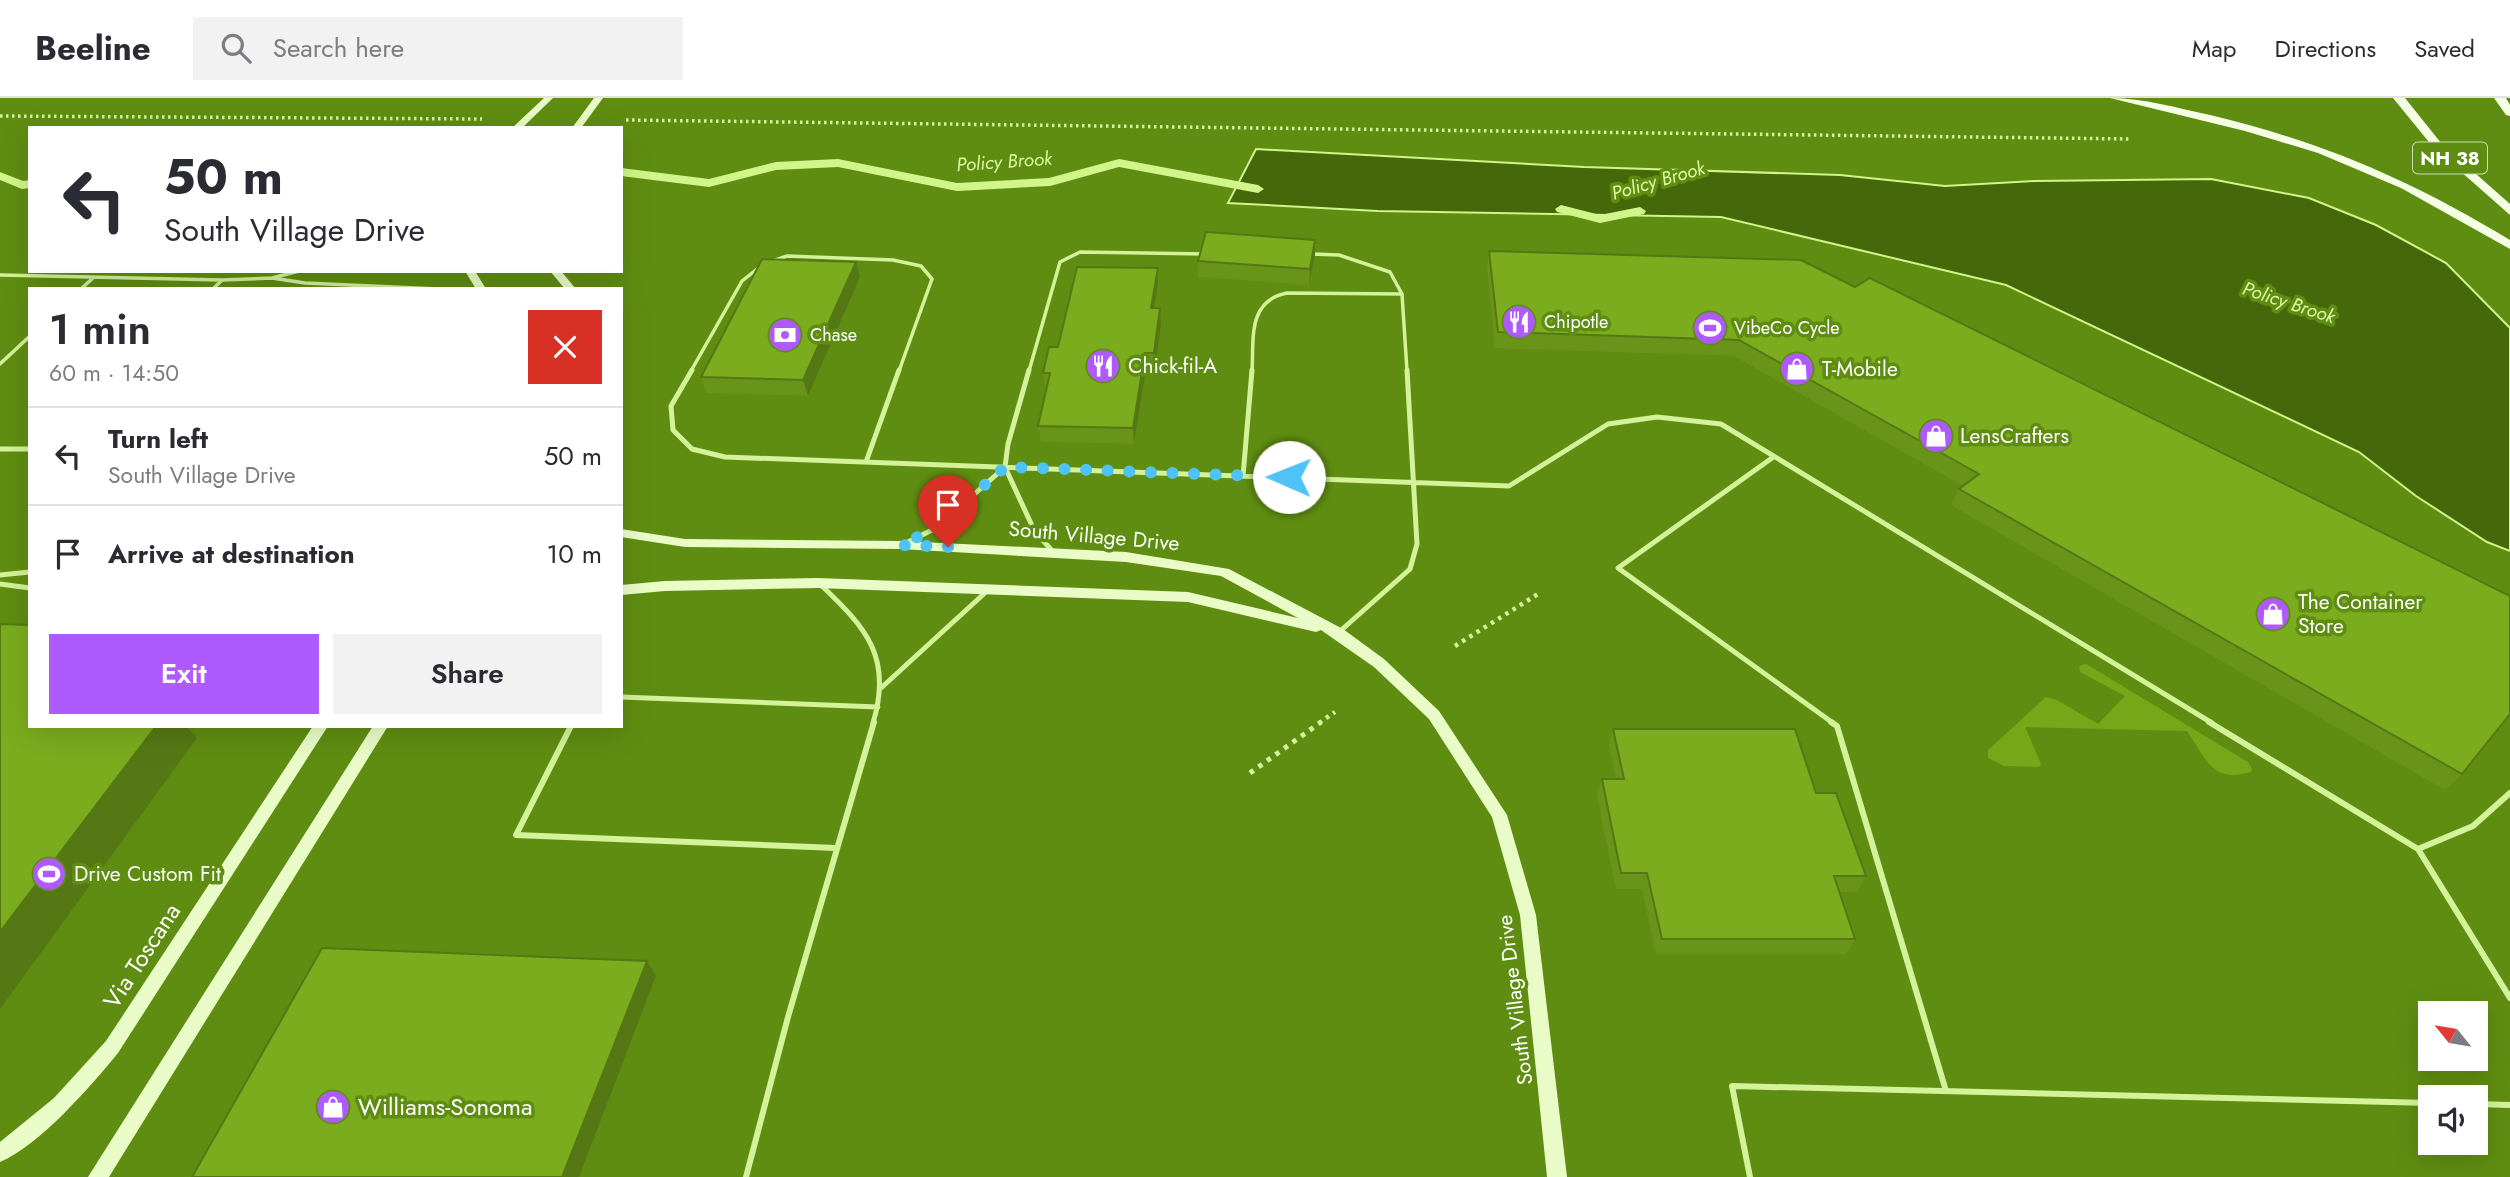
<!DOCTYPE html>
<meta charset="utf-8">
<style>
:root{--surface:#fff;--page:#f2f2f3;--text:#2b2b33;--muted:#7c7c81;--line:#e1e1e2;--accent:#af5aff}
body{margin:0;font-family:Jost,sans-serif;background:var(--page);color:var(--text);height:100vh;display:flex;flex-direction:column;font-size:26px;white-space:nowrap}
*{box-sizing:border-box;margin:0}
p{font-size:23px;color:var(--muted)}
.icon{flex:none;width:38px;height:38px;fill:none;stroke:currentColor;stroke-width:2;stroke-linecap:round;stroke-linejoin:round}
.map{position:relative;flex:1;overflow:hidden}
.panel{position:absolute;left:28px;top:189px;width:595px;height:441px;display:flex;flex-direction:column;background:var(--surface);border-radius:0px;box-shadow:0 7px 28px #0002}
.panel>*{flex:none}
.hud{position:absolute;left:28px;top:28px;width:595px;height:147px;border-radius:0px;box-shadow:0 7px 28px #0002;background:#fff;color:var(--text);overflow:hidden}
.needle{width:46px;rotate:300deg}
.buttons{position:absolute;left:2418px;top:903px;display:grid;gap:14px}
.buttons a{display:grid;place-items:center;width:70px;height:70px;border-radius:0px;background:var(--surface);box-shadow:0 7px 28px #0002;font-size:35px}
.pin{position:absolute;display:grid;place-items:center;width:60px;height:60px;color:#fff;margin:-72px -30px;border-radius:50% 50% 50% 0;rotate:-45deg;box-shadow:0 0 7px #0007}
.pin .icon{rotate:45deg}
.me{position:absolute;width:77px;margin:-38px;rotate:271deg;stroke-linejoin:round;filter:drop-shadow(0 0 5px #0008)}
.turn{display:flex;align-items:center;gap:24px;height:147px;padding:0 21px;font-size:32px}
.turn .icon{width:91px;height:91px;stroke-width:2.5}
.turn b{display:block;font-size:49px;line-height:60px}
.round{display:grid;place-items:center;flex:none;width:74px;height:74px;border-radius:0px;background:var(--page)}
.summary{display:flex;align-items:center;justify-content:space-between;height:119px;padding:0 21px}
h1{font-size:42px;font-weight:600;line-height:52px}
.button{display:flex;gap:14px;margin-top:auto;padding:14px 21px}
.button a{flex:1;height:80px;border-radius:0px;background:var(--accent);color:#fff;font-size:28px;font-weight:600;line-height:80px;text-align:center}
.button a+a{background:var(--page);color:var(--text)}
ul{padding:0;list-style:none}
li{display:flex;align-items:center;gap:21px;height:98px;padding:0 21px;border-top:2px solid var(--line)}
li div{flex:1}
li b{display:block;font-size:26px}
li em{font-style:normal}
header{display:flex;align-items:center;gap:42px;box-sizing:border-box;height:98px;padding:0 35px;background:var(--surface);border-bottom:2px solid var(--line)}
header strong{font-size:33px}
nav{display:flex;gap:38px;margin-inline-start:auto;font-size:24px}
.search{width:490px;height:63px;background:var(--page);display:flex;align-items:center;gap:18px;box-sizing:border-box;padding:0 24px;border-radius:0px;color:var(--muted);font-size:26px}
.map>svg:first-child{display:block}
.green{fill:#75a718}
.water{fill:#45690a;stroke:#d1f58a;stroke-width:2}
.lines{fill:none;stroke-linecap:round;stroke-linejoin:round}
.stream{fill:#d1f58a;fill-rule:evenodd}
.path-far2{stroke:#d3f299;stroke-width:3.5;stroke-dasharray:2.5 3.5;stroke-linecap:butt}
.path-far1{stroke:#d3f299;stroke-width:4.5;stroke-dasharray:3.5 5;stroke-linecap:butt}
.path{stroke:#d3f299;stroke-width:5;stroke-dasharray:4.5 6;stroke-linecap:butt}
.lane-far2{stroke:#d3f299;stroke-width:3.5}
.lane-far1{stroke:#d3f299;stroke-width:5}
.lane{stroke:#d3f299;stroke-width:6}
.secondary{fill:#e9fcc7;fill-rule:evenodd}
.primary{fill:#f4ffe4;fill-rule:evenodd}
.wall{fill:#69941a}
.shaded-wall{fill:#557815}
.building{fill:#7aac1e;stroke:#557815;stroke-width:2}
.route{stroke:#4fc3f7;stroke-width:12;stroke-dasharray:0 21.6}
.labels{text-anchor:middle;stroke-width:7;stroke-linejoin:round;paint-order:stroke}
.far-poi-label{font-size:18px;fill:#fff;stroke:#5f8d11;text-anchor:start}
.shield{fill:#5f8d11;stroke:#cfddb8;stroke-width:2}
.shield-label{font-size:19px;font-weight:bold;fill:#fff}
.far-water-label{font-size:19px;font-style:italic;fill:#dcf9a4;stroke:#5f8d11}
.poi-label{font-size:21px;fill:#fff;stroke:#5f8d11;text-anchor:start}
.street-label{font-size:21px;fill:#fff;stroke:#5f8d11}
.near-street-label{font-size:24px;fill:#fff;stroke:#5f8d11}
.near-poi-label{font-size:24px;fill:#fff;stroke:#5f8d11;text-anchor:start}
</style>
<header>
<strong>Beeline</strong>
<div class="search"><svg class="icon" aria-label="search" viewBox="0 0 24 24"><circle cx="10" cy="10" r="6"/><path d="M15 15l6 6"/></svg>Search here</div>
<nav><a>Map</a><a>Directions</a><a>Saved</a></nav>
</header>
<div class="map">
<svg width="2510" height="1079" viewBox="0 0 2510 1079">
<rect width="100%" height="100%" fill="#5f8d11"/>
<path class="green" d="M2086,566L2248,664L2252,671L2251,674C2211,686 2206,660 2187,633L2025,629L2041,666L2039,669L2004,668L1988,660V652L2046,599L2057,602L2098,626L2125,598L2080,574L2079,568Z"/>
<path class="water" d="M1256,51L1584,69L1840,77L1945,88L2034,83L2211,81L2309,100L2376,127L2446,165L2510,230V453L2487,444L2416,398L2359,354L2006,187L1721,119L1378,113L1228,105Z"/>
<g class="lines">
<path class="stream" d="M838,61L957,85L1049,80L1119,61L1258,87L1264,91L1258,95L1119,69L1050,88L957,93L838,69L776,72L709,89L621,78V70L709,81L776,64Z
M0,74L23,83L30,82V90L22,91L0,82Z
M1561,107L1600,117L1640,109L1646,113L1644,116L1600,125L1557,114L1555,111Z"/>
<path class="path-far2" d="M0,18L482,21
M626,22L2130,41"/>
<path class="path-far1" d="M1455,548L1538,496
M1319,625L1335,614"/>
<path class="path" d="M1250,675L1321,624"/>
<path class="lane-far2" d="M1311,156L1339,157L1390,174L1402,196L1407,273
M770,164L787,158L893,162L921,168L932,181L899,273
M299,173L272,180L305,185L438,191
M0,177L222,182L272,180
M81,191L94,179
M213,191L222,182
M0,266L30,238
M691,273L742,183L761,168
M1029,273L1060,164L1080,154L1206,156
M1252,273C1254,241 1247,203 1287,195L1402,196"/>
<path class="lane-far1" d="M692,272L671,308L673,332L692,351L725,359L1509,388L1608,326L1657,319L1721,326L2212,625
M1029,272L1008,346L1005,369L1034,432L1053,454
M0,351H30
M1772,360L1618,470L1833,625
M866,364L899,272
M1243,378L1252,272
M902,447L936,430L1005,369
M0,477L30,474
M0,486L30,490
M821,487C866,530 893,559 873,625
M1338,535L1410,471L1417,446L1407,272
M881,590L987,493
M621,599L878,609"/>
<path class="lane" d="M1831,624L1837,628L1946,993
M2209,624L2418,751L2510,900
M571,628L516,737L836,750
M2418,751L2473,728L2510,695
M2476,1006L2510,1007
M746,1079L788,919L874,624
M1750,1079L1732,988L2431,1005"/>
<path class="secondary" d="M544,0H553L522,30H512Z
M594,0H603L581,30H572Z
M465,173H475L486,191H476Z
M550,173H561L576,191H565Z
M621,431L685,441L901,443L1126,454L1229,471L1343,531L1384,561L1439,613L1507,717L1536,817L1567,1079H1547L1520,817L1492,719L1429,621L1374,569L1321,532L1316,534L1188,504L818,490L665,493L621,497V487L665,483L818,480L1188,494L1298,520L1221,478L1126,464L901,451L685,449L621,439Z
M313,628H328L118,955C91,988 39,1048 0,1064V1044L54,1000L106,943Z
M373,628H388L109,1079H88Z"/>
<path class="primary" d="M2110,0C2144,0 2177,10 2210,17C2323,44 2411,82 2510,142V151L2401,90L2318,55L2245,33Z
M2393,0H2405L2441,45L2510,106V117L2433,49Z
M2494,0H2506L2510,7V18L2506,17Z"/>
</g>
<path class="wall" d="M1315,142V157L1309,187L1198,179V163Z
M1489,153L1801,162L2462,676L2445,692L1951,407L1959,391L1963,388L1734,258L1495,250L1487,168Z
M860,179L808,298L707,295L701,279Z
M1158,186L1155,210H1160L1161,226L1155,271H1146L1134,346L1041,344L1038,328L1047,292L1045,291L1043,275L1058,249Z
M1613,631L1816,695L1866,778L1857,794H1839L1855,841L1846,856H1656L1642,791H1616L1597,697L1602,681H1616L1609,647Z"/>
<path class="shaded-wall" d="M1315,142V157L1309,187L1310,171Z
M856,164L860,179L808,298L803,282Z
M1158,170V186L1152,226L1151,210Z
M1160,210L1161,226L1155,271L1154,255Z
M1145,255L1146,271L1134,346L1133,330Z
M148,628H186L197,640L0,911V834Z
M647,863L656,878L579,1079H562Z"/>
<path class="building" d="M1206,134L1315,142L1310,171L1198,163Z
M1489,153L1801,162L1855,189L1870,180L2510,498V616L2462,676L1959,391L1979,376L1739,242L1498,234Z
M762,161L856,164L803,282L701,279Z
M1077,169L1158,170L1151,210H1160L1154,255H1145L1133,330L1038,328L1050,275H1043L1049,249H1058Z
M0,526L30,527V628H156L0,834Z
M1613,631H1795L1816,695H1836L1866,778H1834L1855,841H1662L1647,775H1621L1602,681H1624Z
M322,850L647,863L562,1079H192Z"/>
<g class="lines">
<path class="route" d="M948,449L901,447L936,430L1005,369L1289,379"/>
</g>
<defs>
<g id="restaurant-disc" transform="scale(1.75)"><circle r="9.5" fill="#af5aff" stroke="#5f8d11"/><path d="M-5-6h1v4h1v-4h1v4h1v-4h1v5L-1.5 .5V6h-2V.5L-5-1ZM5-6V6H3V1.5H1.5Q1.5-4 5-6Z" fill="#fff"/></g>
<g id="stadium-disc" transform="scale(1.75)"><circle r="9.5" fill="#af5aff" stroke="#5f8d11"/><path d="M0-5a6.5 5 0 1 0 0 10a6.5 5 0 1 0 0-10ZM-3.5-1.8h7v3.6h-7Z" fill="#fff"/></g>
<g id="bank-disc" transform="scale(1.75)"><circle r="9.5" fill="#af5aff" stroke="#5f8d11"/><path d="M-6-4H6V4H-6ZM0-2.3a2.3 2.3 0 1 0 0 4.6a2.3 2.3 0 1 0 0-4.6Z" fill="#fff"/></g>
<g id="shop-disc" transform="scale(1.75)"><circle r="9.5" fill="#af5aff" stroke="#5f8d11"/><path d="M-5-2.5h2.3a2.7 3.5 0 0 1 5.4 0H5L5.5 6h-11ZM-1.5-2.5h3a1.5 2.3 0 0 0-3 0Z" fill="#fff"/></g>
</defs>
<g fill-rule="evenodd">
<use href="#restaurant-disc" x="1519" y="224"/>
<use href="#stadium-disc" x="1710" y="230"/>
<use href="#bank-disc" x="785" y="237"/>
<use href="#restaurant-disc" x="1103" y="268"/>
<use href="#shop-disc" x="1797" y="271"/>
<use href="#shop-disc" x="1936" y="338"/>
<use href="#shop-disc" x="2273" y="516"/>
<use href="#stadium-disc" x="49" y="776"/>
<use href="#shop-disc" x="333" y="1009"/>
</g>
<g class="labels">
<g class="far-poi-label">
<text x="1544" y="230">Chipotle</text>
<text x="1734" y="236">VibeCo Cycle</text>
<text x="810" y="243">Chase</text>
</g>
<rect class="shield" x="2413" y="44.5" width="74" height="31" rx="5"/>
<g class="shield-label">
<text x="2450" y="67">NH 38</text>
</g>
<g class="far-water-label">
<text transform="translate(1004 63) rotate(-4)" y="7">Policy Brook</text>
<text transform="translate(1658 82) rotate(-16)" y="7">Policy Brook</text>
<text transform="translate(2289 204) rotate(18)" y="7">Policy Brook</text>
</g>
<g class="poi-label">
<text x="1128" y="275">Chick-fil-A</text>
<text x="1822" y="278">T-Mobile</text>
<text x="1960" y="345">LensCrafters</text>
<text x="2298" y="511">The Container<tspan x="2298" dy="24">Store</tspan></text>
<text x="74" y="783">Drive Custom Fit</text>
</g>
<g class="street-label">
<text transform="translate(1094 438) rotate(5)" y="7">South Village Drive</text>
<text transform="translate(1515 902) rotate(-97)" y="7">South Village Drive</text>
</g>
<g class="near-street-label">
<text transform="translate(142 858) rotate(-57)" y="8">Via Toscana</text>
</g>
<g class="near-poi-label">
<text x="358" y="1017">Williams-Sonoma</text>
</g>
</g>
</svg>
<div class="buttons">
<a><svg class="needle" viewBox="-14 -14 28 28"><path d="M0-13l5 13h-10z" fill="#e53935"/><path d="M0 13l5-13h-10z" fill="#7c7c81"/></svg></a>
<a><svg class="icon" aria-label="sound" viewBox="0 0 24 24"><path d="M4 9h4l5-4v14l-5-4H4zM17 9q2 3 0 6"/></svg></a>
</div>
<div class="pin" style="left:948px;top:449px;background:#d93025"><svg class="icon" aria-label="arrive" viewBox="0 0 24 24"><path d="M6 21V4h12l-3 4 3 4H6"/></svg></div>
<svg class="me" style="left:1289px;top:379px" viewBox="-20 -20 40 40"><circle r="19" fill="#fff"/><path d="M0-13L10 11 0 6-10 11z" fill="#4fc3f7"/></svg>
<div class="hud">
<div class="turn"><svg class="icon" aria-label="left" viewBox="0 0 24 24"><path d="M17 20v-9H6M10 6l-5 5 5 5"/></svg><div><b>50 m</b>South Village Drive</div></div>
</div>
<section class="panel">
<div class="summary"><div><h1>1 min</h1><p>60 m · 14:50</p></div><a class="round" style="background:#d93025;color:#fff"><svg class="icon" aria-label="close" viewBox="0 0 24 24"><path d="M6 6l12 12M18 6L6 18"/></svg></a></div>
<ul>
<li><svg class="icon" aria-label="left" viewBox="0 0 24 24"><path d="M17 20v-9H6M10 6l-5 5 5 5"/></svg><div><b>Turn left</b><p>South Village Drive</p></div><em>50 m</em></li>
<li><svg class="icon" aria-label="arrive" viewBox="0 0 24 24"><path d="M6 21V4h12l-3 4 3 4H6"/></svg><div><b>Arrive at destination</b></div><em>10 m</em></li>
</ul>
<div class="button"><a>Exit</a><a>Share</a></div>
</section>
</div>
